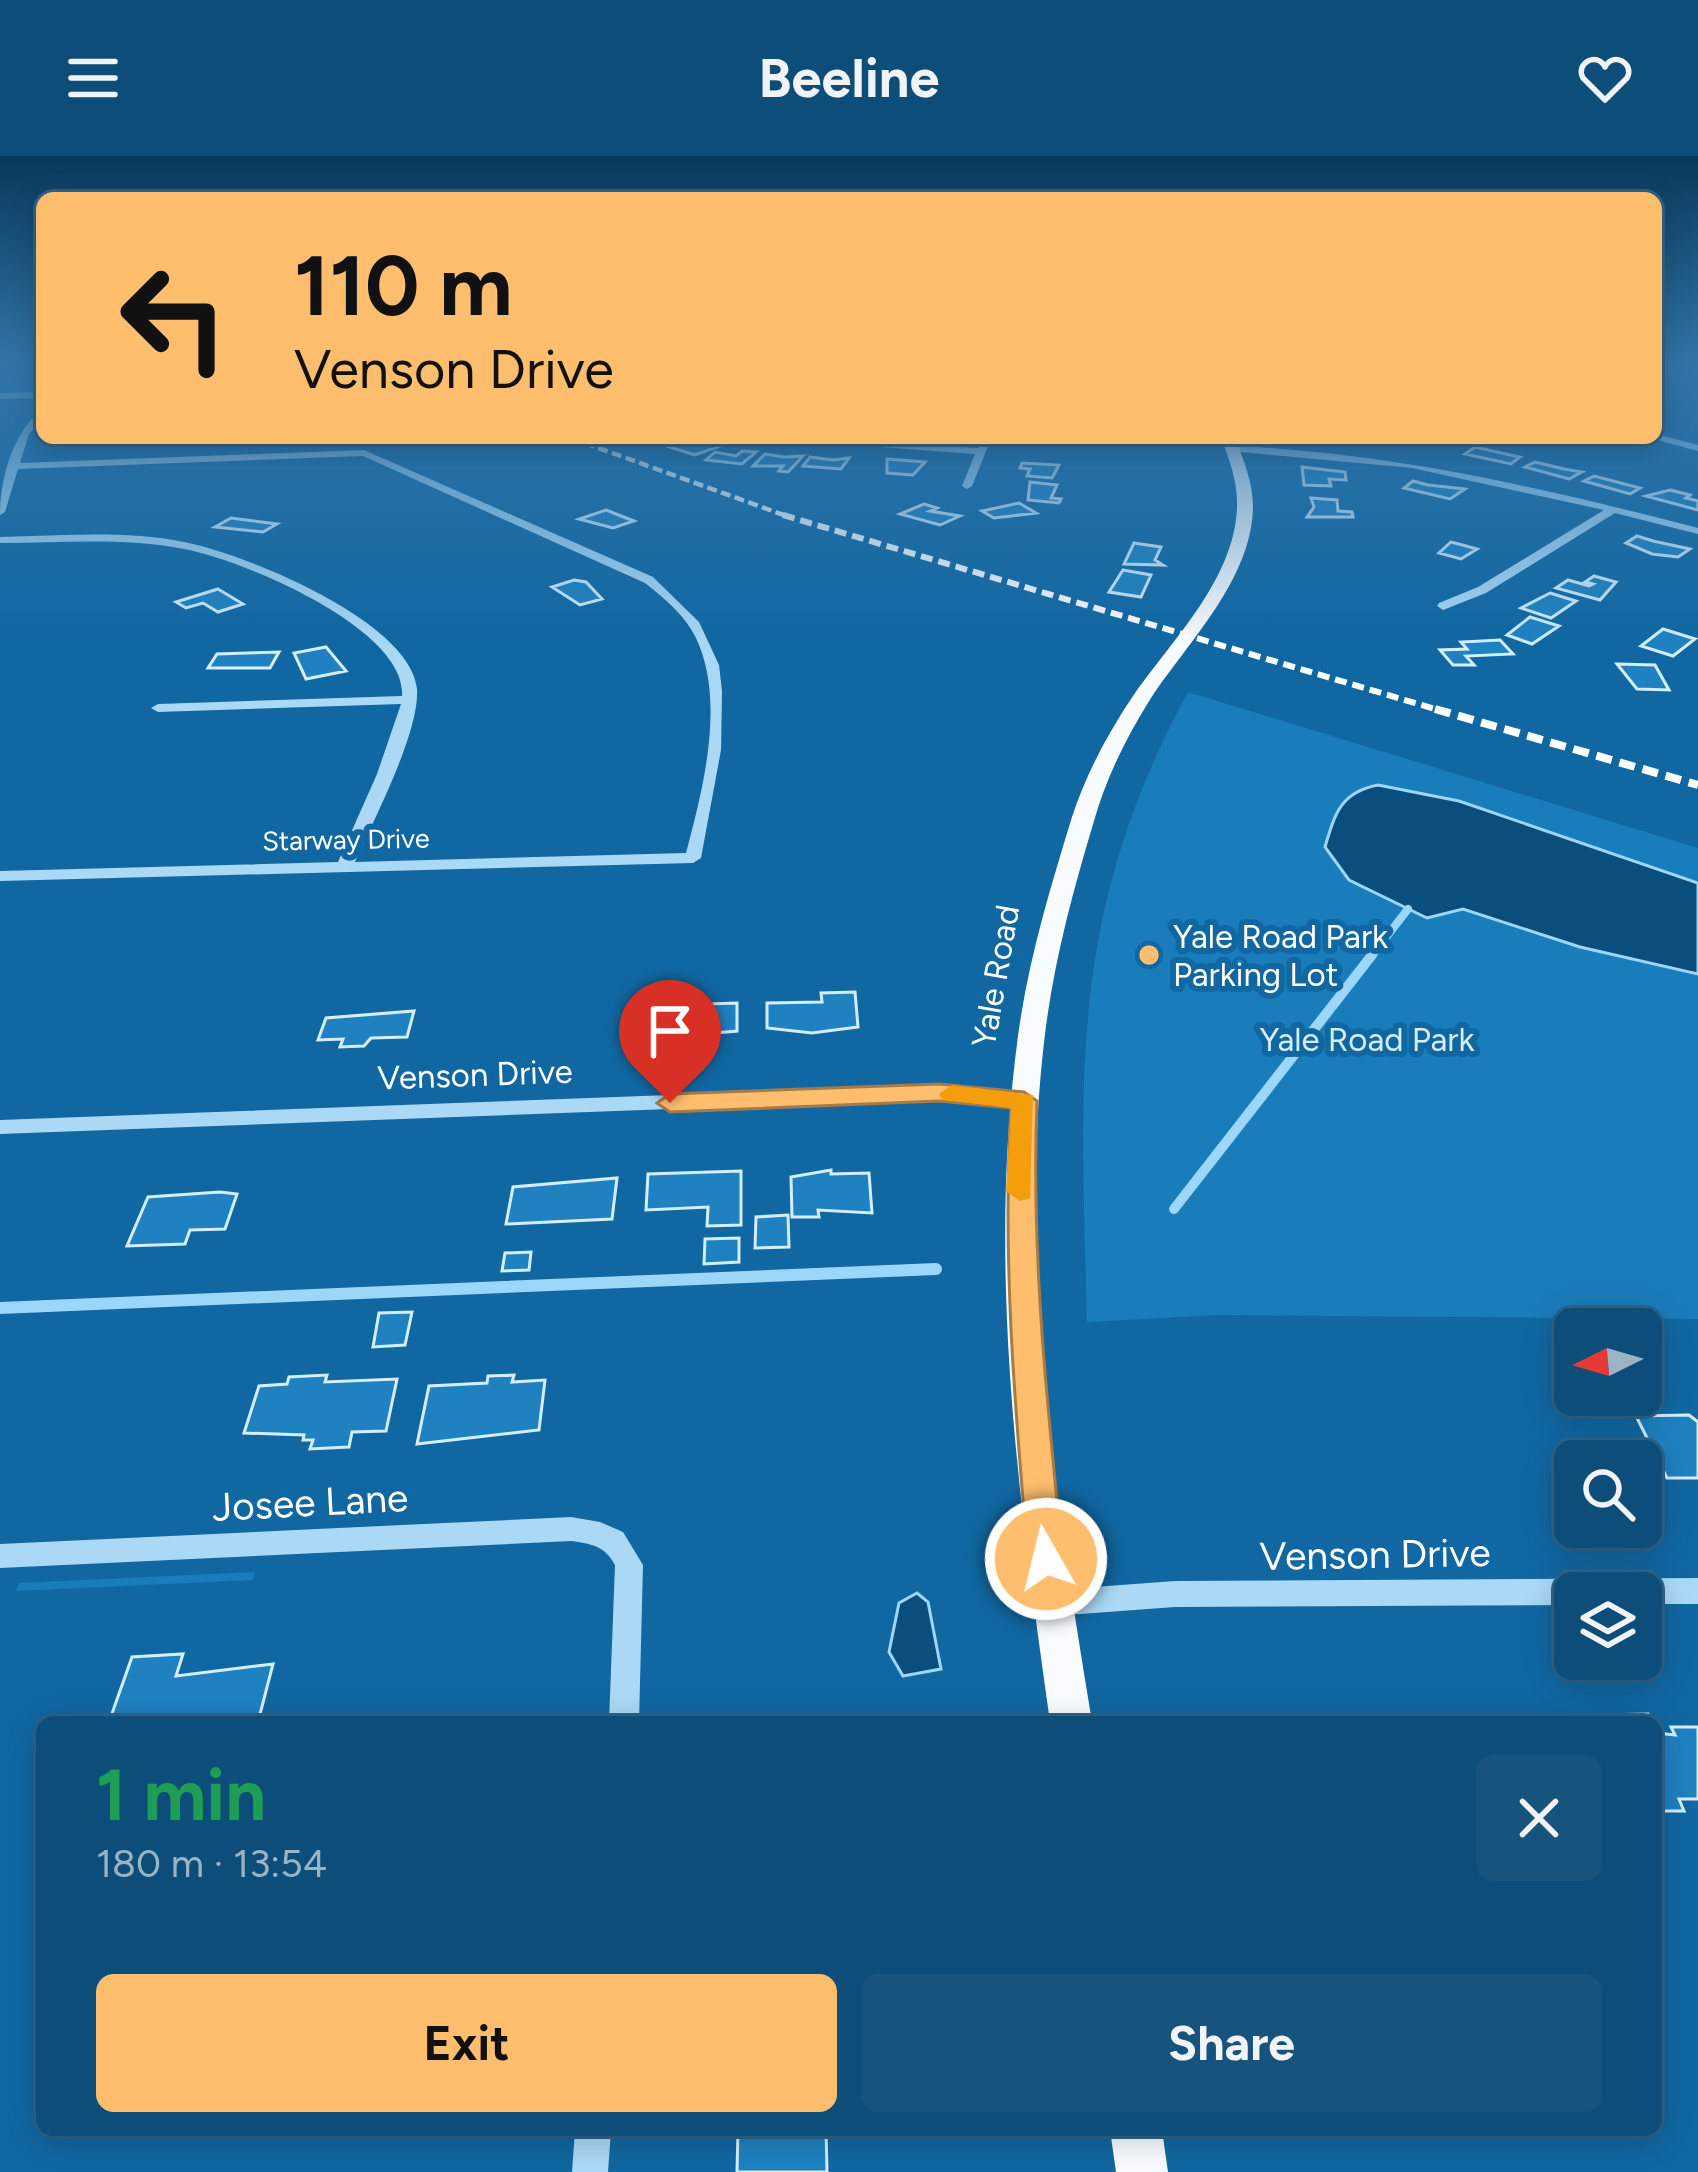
<!DOCTYPE html>
<meta charset="utf-8">
<style>
:root{--surface:#0d4d79;--page:#16547e;--text:#f1f3f6;--muted:#9ab4c6;--line:#2d648a;--accent:#ffbd6e}
body{margin:0;font-family:Figtree,sans-serif;background:var(--page);color:var(--text);height:100vh;display:flex;flex-direction:column;font-size:45px;white-space:nowrap}
*{box-sizing:border-box;margin:0}
p{font-size:39px;color:var(--muted)}
.icon{flex:none;width:66px;height:66px;fill:none;stroke:currentColor;stroke-width:2;stroke-linecap:round;stroke-linejoin:round}
.map{position:relative;flex:1;overflow:hidden}
.side{position:absolute;left:36px;top:1560px;width:1626px;height:420px;display:flex;flex-direction:column;background:var(--surface);border-radius:18px;box-shadow:0 6px 30px #0003,0 0 0 3px var(--line)}
.side>*{flex:none}
.hud{position:absolute;left:36px;top:36px;width:1626px;height:252px;border-radius:18px;box-shadow:0 6px 30px #0003,0 0 0 3px var(--line);background:#ffbd6e;color:#111;overflow:hidden}
.needle{width:78px;rotate:265deg}
.tools{position:absolute;left:1554px;top:1152px;display:grid;gap:24px}
.tools a{display:grid;place-items:center;width:108px;height:108px;border-radius:18px;background:var(--surface);box-shadow:0 6px 30px #0003,0 0 0 3px var(--line);font-size:60px}
.pin{position:absolute;display:grid;place-items:center;width:102px;height:102px;color:#fff;margin:-123px -51px;border-radius:50% 50% 50% 0;rotate:-45deg;box-shadow:0 0 12px #0007}
.pin .icon{rotate:45deg}
.me{position:absolute;width:132px;margin:-66px;rotate:352deg;stroke-linejoin:round;filter:drop-shadow(0 0 9px #0008)}
.turn{display:flex;align-items:center;gap:42px;height:252px;padding:0 60px;font-size:54px}
.turn .icon{width:156px;height:156px;stroke-width:2.5}
.turn b{display:block;font-size:84px;line-height:102px}
.round{display:grid;place-items:center;flex:none;width:126px;height:126px;border-radius:18px;background:var(--page)}
.overview{display:flex;align-items:center;justify-content:space-between;height:204px;padding:0 60px}
h1{font-size:72px;font-weight:700;line-height:90px;color:#1e9e55}
.cta{display:flex;gap:24px;margin-top:auto;padding:24px 60px}
.cta a{flex:1;height:138px;border-radius:18px;background:var(--accent);color:#111;font-size:48px;font-weight:700;line-height:138px;text-align:center}
.cta a+a{background:var(--page);color:var(--text)}
header{display:flex;justify-content:space-between;align-items:center;height:156px;padding:0 60px;background:var(--surface);font-size:54px;font-weight:700}
.map>svg:first-child{display:block}
.green{fill:#197dbb}
.water{fill:#0a4e7d;stroke:#9cd6f8;stroke-width:3}
.lines{fill:none;stroke-linecap:round;stroke-linejoin:round}
.stream-far2{stroke:#9cd6f8;stroke-width:8}
.stream-far1{stroke:#9cd6f8;stroke-width:10}
.stream{stroke:#9cd6f8;stroke-width:12}
.building{fill:#1f81c0;stroke:#d3eefe;stroke-width:3}
.minor{fill:#aad8f5;fill-rule:evenodd}
.major{fill:#f8fcff;fill-rule:evenodd}
.rail-far2{stroke:#fff;stroke-width:4.5;stroke-dasharray:10 4.5;stroke-linecap:butt}
.rail-far1{stroke:#fff;stroke-width:6;stroke-dasharray:12 6;stroke-linecap:butt}
.rail{stroke:#fff;stroke-width:8;stroke-dasharray:16 8;stroke-linecap:butt}
.route{fill:#ffbd6e;stroke:#a67b48;stroke-width:3}
.slow{fill:#f59e0b}
.poi-dot{fill:#ffbd6e;stroke:#1167a1;stroke-width:4.5}
.labels{text-anchor:middle;stroke-width:12;stroke-linejoin:round;paint-order:stroke}
.far-street-label{font-size:27px;fill:#fff;stroke:#1167a1}
.poi-label{font-size:33px;fill:#fff;stroke:#1167a1;text-anchor:start}
.street-label{font-size:33px;fill:#fff;stroke:#1167a1}
.park-label{font-size:33px;fill:#d3eefe;stroke:#1167a1}
.near-street-label{font-size:39px;fill:#fff;stroke:#1167a1}
</style>
<header><svg class="icon" aria-label="menu" viewBox="0 0 24 24"><path d="M4 6h16M4 12h16M4 18h16"/></svg>Beeline<svg class="icon" aria-label="heart" viewBox="0 0 24 24"><path d="M12 20l-8-8c-3-5 5-10 8-4 3-6 11-1 8 4z"/></svg></header>
<div class="map">
<svg width="1698" height="2016" viewBox="0 0 1698 2016">
<rect width="100%" height="100%" fill="#1167a1"/>
<path class="green" d="M1188,536L1698,692V1163L1220,1159L1087,1166C1081,922 1067,759 1188,536Z
M255,1416L253,1424L16,1435L19,1427Z"/>
<path class="water" d="M1378,629L1459,645L1698,727V818L1580,791L1463,753L1427,762L1349,724L1325,691C1335,657 1341,636 1378,629Z
M917,1437L928,1446L941,1513L903,1520L889,1496L899,1447Z"/>
<g class="lines">
<path class="stream-far2" d="M1370,802L1408,753"/>
<path class="stream-far1" d="M1174,1053L1372,799
M890,1115L936,1113"/>
<path class="stream" d="M0,1152L936,1113"/>
</g>
<path class="building" d="M692,283L717,291L695,299L669,291Z
M1475,291L1506,298L1520,301L1511,308L1465,298Z
M742,295L756,296L742,308L706,304L715,296L736,300Z
M765,298L784,301L803,300L788,316L779,315L783,310H753Z
M810,301L833,304L849,302L841,313L803,310Z
M887,303L925,306L913,319L887,317Z
M1535,306L1564,313L1582,316L1569,323L1525,311Z
M1022,307L1059,309L1052,322L1027,320L1030,313L1020,312Z
M1302,311L1345,316L1346,324L1329,323L1331,330L1304,329Z
M1594,320L1640,332L1630,338L1584,325Z
M1413,325L1428,329L1465,333L1450,343L1404,332Z
M1030,326L1057,329L1051,342L1061,343L1059,347L1028,344Z
M1670,334L1690,339L1686,342L1698,345V354L1646,340Z
M1311,342L1337,344L1338,355L1352,356L1353,361H1307L1314,351Z
M1019,347L1036,357L994,362L982,355Z
M924,348L937,352L930,355L960,360L940,369L900,358Z
M606,354L634,365L613,372L579,363Z
M231,362L277,368L263,376L215,371Z
M1637,380L1653,385L1690,393L1678,401L1652,398L1626,387Z
M1451,386L1466,390L1477,393L1461,403L1439,397Z
M1134,387L1161,391L1155,404L1163,409L1124,408Z
M1123,414L1151,419L1141,441L1109,436Z
M1594,420L1616,426L1600,444L1556,432L1568,424L1589,430L1593,428L1585,426Z
M574,424L586,426L602,443L580,449L552,431Z
M218,433L243,448L218,456L203,447L186,452L176,446Z
M1550,437L1576,445L1551,462L1521,452Z
M1530,461L1559,470L1532,488L1507,479Z
M1663,473L1695,483L1673,500L1641,490Z
M1500,484L1513,498L1466,500L1474,509H1453L1440,494L1467,493L1461,486Z
M326,491L346,515L306,523L294,497Z
M279,496L270,512H208L217,498Z
M1617,508L1655,509L1669,534L1637,533Z
M855,836L858,871L812,877L767,872V847L822,846L821,837Z
M737,847V875L644,883L647,850Z
M414,855L407,881L371,882L364,890L340,891L343,883L318,884L326,862Z
M831,1014V1018L869,1017L872,1057L818,1054L819,1061H792L791,1021Z
M741,1015V1069L707,1070L708,1051L646,1054L648,1018Z
M617,1022L612,1063L506,1068L513,1031Z
M220,1036L237,1038L225,1073L190,1074L185,1088L127,1090L148,1041Z
M788,1059L789,1091L755,1092L756,1061Z
M739,1082V1106L704,1108L705,1083Z
M531,1096L529,1114L502,1115L505,1097Z
M412,1156L405,1189L373,1191L379,1157Z
M327,1219L325,1226L397,1223L386,1275L352,1276L349,1291L310,1293L313,1284H303L304,1279L244,1277L259,1230L287,1228L289,1221Z
M514,1219L512,1226L545,1224L539,1274L417,1288L429,1230L487,1227L488,1220Z
M1689,1259L1698,1266V1322H1667L1636,1260Z
M183,1498L176,1520L273,1508L258,1566H109L132,1501Z
M1648,1558L1652,1566H1602L1599,1559Z
M1671,1571H1698V1643H1679L1684,1655H1656V1577L1675,1579Z
M738,1974H826L827,2016H737Z"/>
<g class="lines">
<path class="minor" d="M42,236V242L0,243V237Z
M42,253V262L29,278L20,307L364,294L653,421L699,466L719,509L722,535L721,594L701,702L693,707L0,725V715L338,706L377,618L401,548L158,556L151,552L158,548L402,540C407,472 240,403 184,393C124,381 61,387 0,387V381C61,380 124,374 184,386C243,397 411,465 417,533C420,576 373,665 355,706L686,697C703,633 726,545 696,482C685,459 664,442 645,427L363,300L18,313L5,356L0,359C0,323 13,276 42,253Z
M1656,278L1698,289V295L1653,283Z
M759,282L978,292L982,282L991,283L972,330L967,333L962,330L975,298Z
M1234,290C1393,297 1544,332 1698,372V378L1615,357L1486,437L1443,454L1437,450L1439,447L1478,431L1604,354L1412,312L1230,295Z
M939,929L1024,938L1034,945L1024,952L939,943L0,978V964Z
M571,1361L600,1366L623,1376L643,1409L639,1566H609L615,1409C605,1390 592,1388 571,1385L0,1412V1388Z
M1698,1422V1448H1641V1437H1575V1449L1175,1451L1053,1460L1043,1456L1039,1447L1043,1438L1053,1434L1175,1425Z
M575,1974H611L608,2016H572Z"/>
<path class="major" d="M1221,282H1235C1244,305 1253,326 1253,352C1251,424 1189,485 1151,542C1127,580 1106,622 1094,665C1073,735 1054,805 1045,878C1017,1108 1055,1340 1092,1566H1050C1018,1339 987,1110 1018,880C1028,805 1050,733 1072,661C1086,618 1108,577 1133,540C1172,484 1234,424 1237,352C1238,327 1230,305 1221,282Z
M1110,1974H1162L1168,2016H1116Z"/>
<path class="rail-far2" d="M571,282L792,362"/>
<path class="rail-far1" d="M783,359L1445,556"/>
<path class="rail" d="M1435,553L1698,629"/>
</g>
<linearGradient id="sky" x2="0" y2="1"><stop stop-color="#093959"/><stop offset="0.42" stop-color="#3274a8"/><stop offset="1" stop-color="#3274a8" stop-opacity="0"/></linearGradient>
<rect width="1698" height="490" fill="url(#sky)"/>
<path class="route" d="M939,928L1024,936L1037,945C1031,1099 1047,1249 1063,1403L1058,1414L1046,1419L1033,1414L1028,1403C1015,1252 1002,1104 1011,952L939,945L670,956L657,947L670,938Z"/>
<path class="slow" d="M952,929L1033,939L1030,1042L1020,1045L1006,1035L1011,952L943,944L939,938Z"/>
<circle class="poi-dot" cx="1149" cy="799" r="12"/>
<g class="labels">
<g class="far-street-label">
<text transform="translate(346 684) rotate(-1)" y="9">Starway Drive</text>
</g>
<g class="poi-label">
<text x="1173" y="792">Yale Road Park<tspan x="1173" dy="38">Parking Lot</tspan></text>
</g>
<g class="street-label">
<text transform="translate(995 820) rotate(-80)" y="12">Yale Road</text>
<text transform="translate(475 918) rotate(-2)" y="12">Venson Drive</text>
</g>
<g class="park-label">
<text x="1367" y="895">Yale Road Park</text>
</g>
<g class="near-street-label">
<text transform="translate(310 1346) rotate(-3)" y="14">Josee Lane</text>
<text transform="translate(1375 1398) rotate(-1)" y="14">Venson Drive</text>
</g>
</g>
</svg>
<div class="tools">
<a><svg class="needle" viewBox="-14 -14 28 28"><path d="M0-13l5 13h-10z" fill="#e53935"/><path d="M0 13l5-13h-10z" fill="#9ab4c6"/></svg></a>
<a><svg class="icon" aria-label="search" viewBox="0 0 24 24"><circle cx="10" cy="10" r="6"/><path d="M15 15l6 6"/></svg></a>
<a><svg class="icon" aria-label="layers" viewBox="0 0 24 24"><path d="M12 4l9 5-9 5-9-5zM3 14l9 5 9-5"/></svg></a>
</div>
<div class="pin" style="left:670px;top:947px;background:#d93025"><svg class="icon" aria-label="arrive" viewBox="0 0 24 24"><path d="M6 21V4h12l-3 4 3 4H6"/></svg></div>
<svg class="me" style="left:1046px;top:1403px" viewBox="-20 -20 40 40"><circle r="17" fill="#ffbd6e" stroke="#fff" stroke-width="3"/><path d="M0-11L8 9 0 5-8 9z" fill="#fff"/></svg>
<div class="hud">
<div class="turn"><svg class="icon" aria-label="left" viewBox="0 0 24 24"><path d="M17 20v-9H6M10 6l-5 5 5 5"/></svg><div><b>110 m</b>Venson Drive</div></div>
</div>
<section class="side">
<div class="overview"><div><h1>1 min</h1><p>180 m · 13:54</p></div><a class="round"><svg class="icon" aria-label="close" viewBox="0 0 24 24"><path d="M6 6l12 12M18 6L6 18"/></svg></a></div>
<div class="cta"><a>Exit</a><a>Share</a></div>
</section>
</div>
